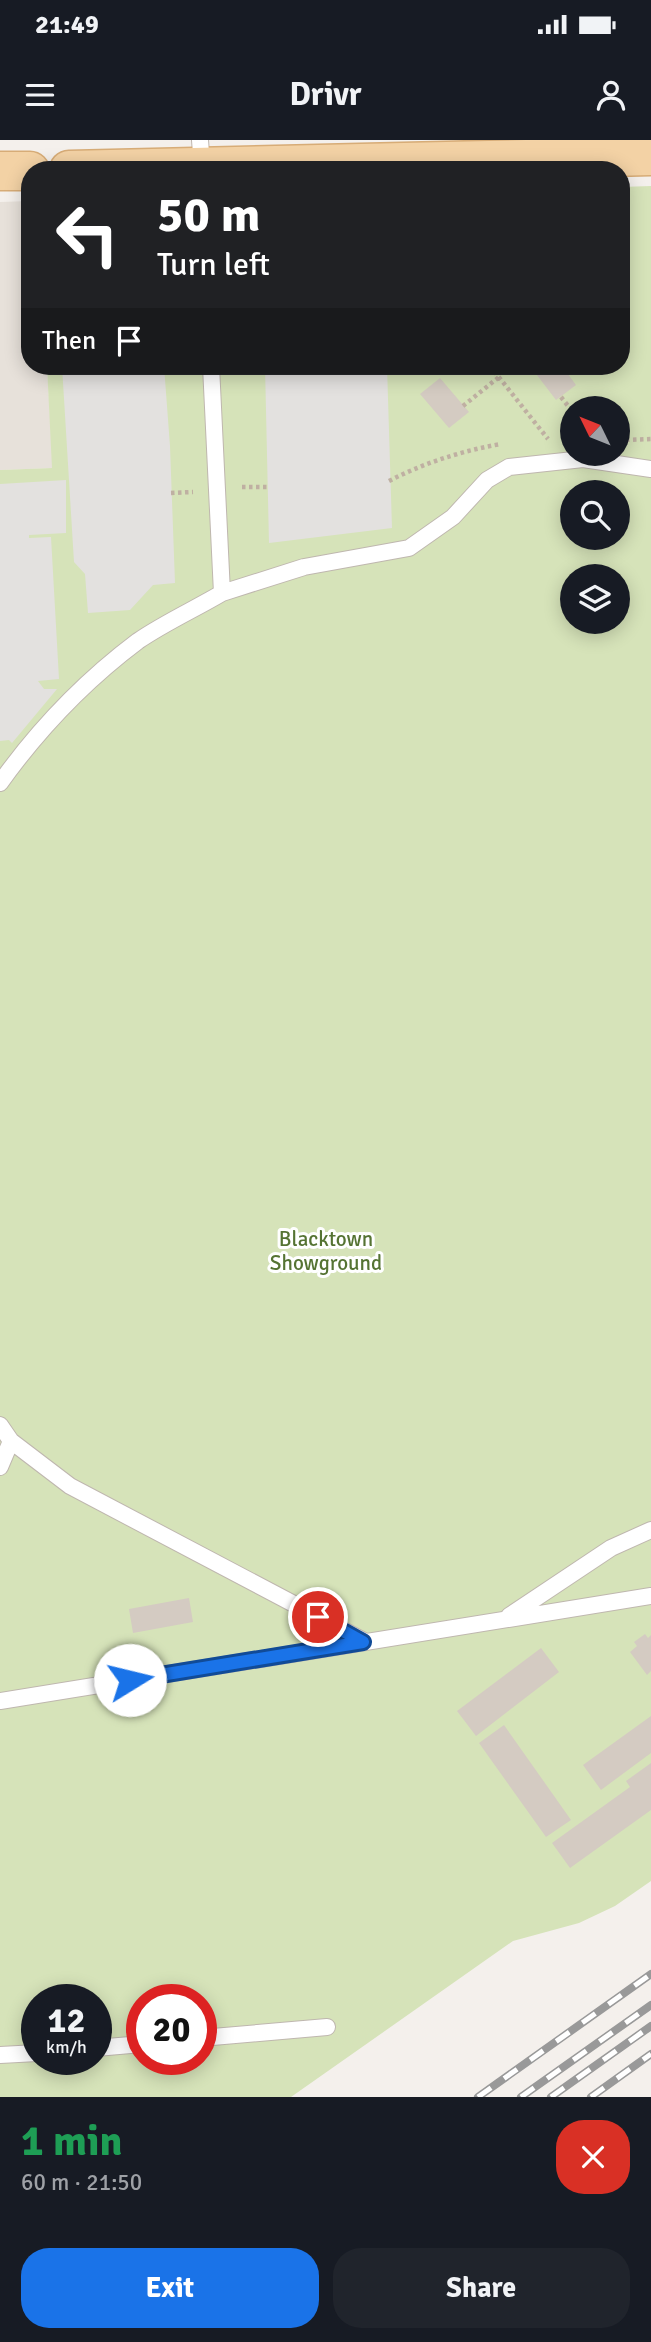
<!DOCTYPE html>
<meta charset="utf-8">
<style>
:root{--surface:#171b24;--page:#20242c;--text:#f1f3f6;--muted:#9ea1a6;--accent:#1a73e8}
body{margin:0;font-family:Signika,sans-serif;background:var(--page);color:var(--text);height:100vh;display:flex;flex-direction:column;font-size:26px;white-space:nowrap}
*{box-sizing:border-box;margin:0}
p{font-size:23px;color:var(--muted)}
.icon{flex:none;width:38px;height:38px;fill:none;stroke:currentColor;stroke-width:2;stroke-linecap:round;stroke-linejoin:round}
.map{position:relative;height:1957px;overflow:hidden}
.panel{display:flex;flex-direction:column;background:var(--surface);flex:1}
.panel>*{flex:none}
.banner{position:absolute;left:21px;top:21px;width:609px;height:214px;border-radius:28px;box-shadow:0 4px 18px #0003;background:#202124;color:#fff;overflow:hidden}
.needle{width:46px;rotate:313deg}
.fabs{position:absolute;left:560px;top:256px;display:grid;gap:14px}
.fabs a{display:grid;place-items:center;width:70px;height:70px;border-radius:50%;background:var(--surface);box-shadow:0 4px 18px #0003;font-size:35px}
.speed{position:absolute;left:21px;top:1844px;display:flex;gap:14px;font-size:35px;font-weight:700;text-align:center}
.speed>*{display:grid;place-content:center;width:91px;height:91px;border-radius:50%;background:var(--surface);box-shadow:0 4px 18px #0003;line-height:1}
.speed small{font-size:18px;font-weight:400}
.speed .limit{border:10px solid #d22;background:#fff;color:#111}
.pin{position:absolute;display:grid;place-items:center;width:60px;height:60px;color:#fff;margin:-30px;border:4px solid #fff;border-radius:50%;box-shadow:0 2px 7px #0007}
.me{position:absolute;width:77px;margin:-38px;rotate:81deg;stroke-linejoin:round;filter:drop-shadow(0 0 5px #0008)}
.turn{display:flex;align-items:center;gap:24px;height:147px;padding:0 21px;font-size:32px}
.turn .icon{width:91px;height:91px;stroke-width:2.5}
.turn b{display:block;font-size:49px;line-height:60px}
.then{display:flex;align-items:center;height:66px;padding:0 21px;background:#0003;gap:14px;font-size:26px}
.round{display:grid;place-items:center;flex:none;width:74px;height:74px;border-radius:28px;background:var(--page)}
.head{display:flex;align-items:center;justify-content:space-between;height:119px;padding:0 21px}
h1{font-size:42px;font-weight:700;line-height:52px;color:#1e9e55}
.action{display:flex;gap:14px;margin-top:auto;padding:14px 21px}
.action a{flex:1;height:80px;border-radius:28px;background:var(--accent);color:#fff;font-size:28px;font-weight:700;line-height:80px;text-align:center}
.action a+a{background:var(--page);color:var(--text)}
.status{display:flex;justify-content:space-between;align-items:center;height:49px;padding:0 35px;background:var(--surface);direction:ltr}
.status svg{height:19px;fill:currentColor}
header{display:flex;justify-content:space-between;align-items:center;height:91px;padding:0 21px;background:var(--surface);font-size:32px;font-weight:700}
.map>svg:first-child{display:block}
.residential{fill:#e7e1da}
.green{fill:#d6e3b9;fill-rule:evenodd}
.parking{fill:#e3e1df}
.building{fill:#d4cbc2}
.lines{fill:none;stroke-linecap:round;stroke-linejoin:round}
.service-casing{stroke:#bfb7af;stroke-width:18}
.primary-casing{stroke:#d7ac77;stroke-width:41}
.path{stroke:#bfb0a2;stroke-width:4.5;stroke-dasharray:3.5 3.5;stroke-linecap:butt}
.service{stroke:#fff;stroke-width:16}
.primary{stroke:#f3d2a5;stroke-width:38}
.rail-casing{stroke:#999;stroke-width:8}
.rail{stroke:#fff;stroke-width:5;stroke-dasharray:16;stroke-linecap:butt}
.route-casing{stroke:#114b97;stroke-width:18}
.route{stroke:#1a73e8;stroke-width:12}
.labels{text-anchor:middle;stroke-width:6;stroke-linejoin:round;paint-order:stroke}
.park-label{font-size:21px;fill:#557333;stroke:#fff}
</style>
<div class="status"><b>21:49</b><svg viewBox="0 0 49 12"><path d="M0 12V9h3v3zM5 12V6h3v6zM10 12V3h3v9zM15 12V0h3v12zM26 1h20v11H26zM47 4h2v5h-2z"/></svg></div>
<header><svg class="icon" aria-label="menu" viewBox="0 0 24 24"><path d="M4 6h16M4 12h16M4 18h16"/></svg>Drivr<svg class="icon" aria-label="person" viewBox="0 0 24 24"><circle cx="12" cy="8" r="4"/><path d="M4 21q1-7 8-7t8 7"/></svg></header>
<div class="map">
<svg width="651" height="1957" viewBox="0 0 651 1957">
<rect width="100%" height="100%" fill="#f4f0ec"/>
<path class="residential" d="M30,61V226H47L53,328L0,330V62Z"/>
<path class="green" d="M651,46V1741L615,1766L579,1783L513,1801L291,1957H0V330L52,328L47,226H621V47ZM572,268H618V313H572ZM572,352H618V397H572ZM572,436H618V481H572ZM37,1860H96V1920H37ZM142,1860H201V1920H142Z"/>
<path class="parking" d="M62,226H164L170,306L175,443L153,445L130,470L88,473L85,434L74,422Z
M265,226H387L392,388L269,403Z
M66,340V393L29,395V398L51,397L59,539L38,541L44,549H57L12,603L9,600L0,601V344Z"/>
<path class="building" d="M530,226H562L576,245L556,260Z
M440,238L469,272L449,288L420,254Z
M189,1458L193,1482L133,1493L129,1469Z
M645,1494L648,1498L651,1495V1531L647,1535L630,1512L637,1506L634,1502Z
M541,1508L559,1532L476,1596L457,1571Z
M651,1576V1613L601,1650L583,1625Z
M504,1585L571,1680L546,1697L479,1603Z
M651,1623V1670L570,1728L552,1703L630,1647L626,1641Z"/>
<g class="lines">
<g class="service-casing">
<path id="service" d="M200,0L202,27
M222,453L304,427L409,408L453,377L487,340L509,327L583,319L651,329
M0,643C38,590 86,540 138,501C164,483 195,469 222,453L211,226
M0,1285L11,1301L70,1346L364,1501
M0,1327L11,1301
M509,1476L611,1408L651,1390
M0,1561L651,1456
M201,1898L327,1887
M96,1908L142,1904
M0,1915L37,1913"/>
</g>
<g class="primary-casing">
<path id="primary" d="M69,30L651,16
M0,31H30"/>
</g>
<path class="path" d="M490,226L548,299
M561,257L572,271
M463,266L499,237
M626,300L651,299
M389,341C424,323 461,311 501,304
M242,347H268
M171,353L193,352"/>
<use href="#service" class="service"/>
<use href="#primary" class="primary"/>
<g class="rail-casing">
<path id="rail" d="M478,1957L651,1834
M521,1957L651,1865
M551,1957L651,1886
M591,1957L651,1914"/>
</g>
<use href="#rail" class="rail"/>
</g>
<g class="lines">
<g class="route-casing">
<path id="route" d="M130,1540L363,1502L318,1477"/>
</g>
<use href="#route" class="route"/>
</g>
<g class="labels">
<g class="park-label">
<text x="326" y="1106">Blacktown<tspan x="326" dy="24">Showground</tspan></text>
</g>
</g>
</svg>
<div class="fabs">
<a><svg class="needle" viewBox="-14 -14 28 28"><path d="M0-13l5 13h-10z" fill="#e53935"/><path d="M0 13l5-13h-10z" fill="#9ea1a6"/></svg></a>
<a><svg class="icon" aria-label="search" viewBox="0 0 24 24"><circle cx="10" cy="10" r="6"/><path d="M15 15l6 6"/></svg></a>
<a><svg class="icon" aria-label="layers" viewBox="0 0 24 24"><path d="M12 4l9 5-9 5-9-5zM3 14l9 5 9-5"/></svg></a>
</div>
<div class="speed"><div>12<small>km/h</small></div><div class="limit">20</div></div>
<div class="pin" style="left:318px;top:1477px;background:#d93025"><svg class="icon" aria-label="arrive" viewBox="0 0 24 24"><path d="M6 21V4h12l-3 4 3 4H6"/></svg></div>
<svg class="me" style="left:130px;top:1540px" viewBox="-20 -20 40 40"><circle r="19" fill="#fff"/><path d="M0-13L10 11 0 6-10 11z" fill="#1a73e8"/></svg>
<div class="banner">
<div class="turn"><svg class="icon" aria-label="left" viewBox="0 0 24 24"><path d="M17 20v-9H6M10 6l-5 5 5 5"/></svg><div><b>50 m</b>Turn left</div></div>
<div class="then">Then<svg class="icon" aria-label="arrive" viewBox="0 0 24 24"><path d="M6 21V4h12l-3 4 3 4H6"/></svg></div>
</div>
</div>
<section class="panel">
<div class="head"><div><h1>1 min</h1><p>60 m · 21:50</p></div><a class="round" style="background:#d93025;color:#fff"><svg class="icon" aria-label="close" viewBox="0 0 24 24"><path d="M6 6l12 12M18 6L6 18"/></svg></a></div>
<div class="action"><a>Exit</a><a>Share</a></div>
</section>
